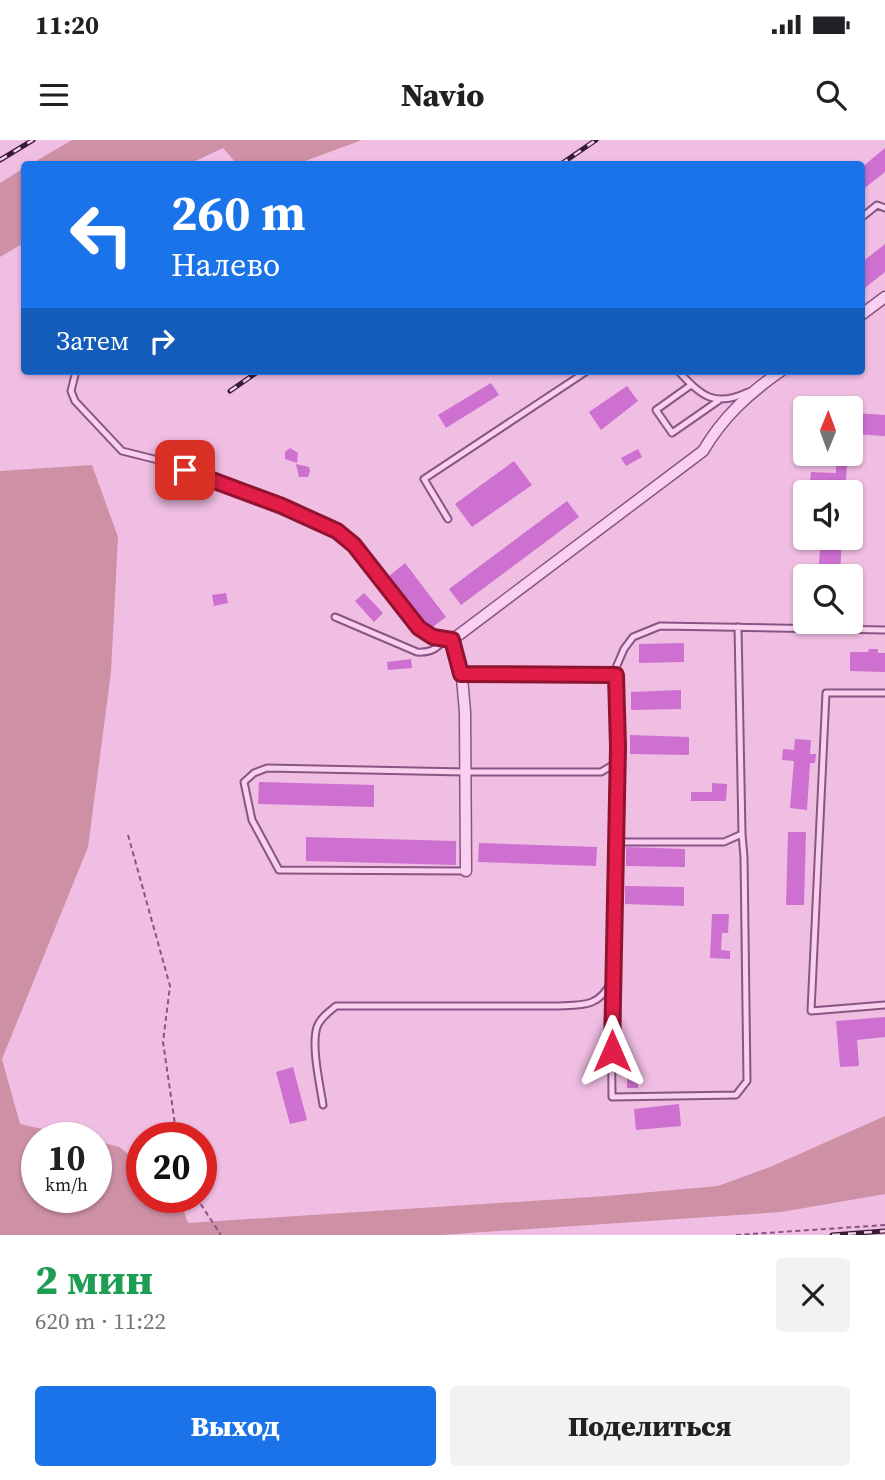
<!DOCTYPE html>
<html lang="ru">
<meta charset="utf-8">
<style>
:root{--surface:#fff;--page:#f2f2f2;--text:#202124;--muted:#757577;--accent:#1a73e8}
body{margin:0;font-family:"Source Serif 4",serif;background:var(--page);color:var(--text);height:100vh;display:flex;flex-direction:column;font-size:26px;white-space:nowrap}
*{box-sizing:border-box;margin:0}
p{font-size:23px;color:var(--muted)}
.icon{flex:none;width:38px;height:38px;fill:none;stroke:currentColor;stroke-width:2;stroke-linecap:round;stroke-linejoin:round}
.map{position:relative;height:1095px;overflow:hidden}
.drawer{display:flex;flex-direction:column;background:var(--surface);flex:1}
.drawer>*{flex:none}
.top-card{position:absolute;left:21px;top:21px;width:844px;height:214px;border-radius:7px;box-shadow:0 2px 5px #0004;background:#1a73e8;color:#fff;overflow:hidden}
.needle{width:46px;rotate:1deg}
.buttons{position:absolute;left:793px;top:256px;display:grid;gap:14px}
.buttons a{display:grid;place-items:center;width:70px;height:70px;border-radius:7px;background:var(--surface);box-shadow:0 2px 5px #0004;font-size:35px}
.speed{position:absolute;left:21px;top:982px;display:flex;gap:14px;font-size:35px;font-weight:700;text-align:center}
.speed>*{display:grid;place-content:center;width:91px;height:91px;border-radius:50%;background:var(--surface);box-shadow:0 2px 5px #0004;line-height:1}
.speed small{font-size:18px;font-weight:400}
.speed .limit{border:10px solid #d22;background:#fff;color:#111}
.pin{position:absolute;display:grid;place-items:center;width:60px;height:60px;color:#fff;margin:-30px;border-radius:14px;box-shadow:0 4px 10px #0006}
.me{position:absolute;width:77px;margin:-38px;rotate:0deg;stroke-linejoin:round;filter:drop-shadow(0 0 5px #0008)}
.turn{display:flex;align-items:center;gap:24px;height:147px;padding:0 35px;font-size:32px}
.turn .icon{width:91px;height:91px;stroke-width:2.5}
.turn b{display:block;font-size:49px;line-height:60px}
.then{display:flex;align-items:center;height:66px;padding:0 35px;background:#0003;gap:14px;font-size:26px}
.round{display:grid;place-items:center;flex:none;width:74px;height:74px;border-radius:7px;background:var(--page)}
.overview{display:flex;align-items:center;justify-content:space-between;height:119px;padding:0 35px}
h1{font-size:42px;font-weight:800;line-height:52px;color:#1e9e55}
.cta{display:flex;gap:14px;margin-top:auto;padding:14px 35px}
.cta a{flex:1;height:80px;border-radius:7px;background:var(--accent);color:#fff;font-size:28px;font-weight:800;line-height:80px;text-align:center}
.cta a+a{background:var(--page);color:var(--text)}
.status{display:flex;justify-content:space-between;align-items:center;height:49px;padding:0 35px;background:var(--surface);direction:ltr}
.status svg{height:19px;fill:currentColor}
header{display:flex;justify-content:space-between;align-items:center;height:91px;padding:0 35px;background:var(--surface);font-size:32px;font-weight:800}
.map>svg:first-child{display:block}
.green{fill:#ce90a5}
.building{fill:#cd70d0}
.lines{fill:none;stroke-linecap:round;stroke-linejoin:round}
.service-casing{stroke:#885584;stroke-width:9}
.minor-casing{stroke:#885584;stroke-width:13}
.path{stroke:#885584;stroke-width:2;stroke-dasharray:5 3.5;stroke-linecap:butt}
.service{stroke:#fad0f0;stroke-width:5}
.minor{stroke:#fad0f0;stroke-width:10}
.rail-casing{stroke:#371b36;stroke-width:5}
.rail{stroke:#f7ccec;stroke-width:2.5;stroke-dasharray:8;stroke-linecap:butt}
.route-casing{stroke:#92132f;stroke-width:18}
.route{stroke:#e11d48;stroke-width:12}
</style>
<div class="status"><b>11:20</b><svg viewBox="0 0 49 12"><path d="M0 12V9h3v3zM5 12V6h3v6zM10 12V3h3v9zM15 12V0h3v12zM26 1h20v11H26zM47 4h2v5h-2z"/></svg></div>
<header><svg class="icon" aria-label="menu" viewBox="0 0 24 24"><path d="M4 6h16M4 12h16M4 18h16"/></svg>Navio<svg class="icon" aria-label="search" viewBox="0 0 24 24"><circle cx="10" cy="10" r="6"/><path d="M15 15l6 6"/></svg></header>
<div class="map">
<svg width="885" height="1095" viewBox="0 0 885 1095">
<rect width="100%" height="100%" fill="#f0bde3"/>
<path class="green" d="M72,0H362L297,24H237L223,8L189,24H31Z
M24,28V103L0,117V43Z
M92,325L118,397L111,532L88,707L2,919L20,984L78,997L37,998V1057H96V1001L119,1007L142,1024V1057H179L188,1083L607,1056L718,1046L770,1027L885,976V1054L781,1072L440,1095H0V331Z"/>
<path class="building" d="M885,8V32L861,51V28Z
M885,104V132L861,151V123Z
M491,243L499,255L446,288L438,275Z
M627,246L638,261L601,290L589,272Z
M854,273L885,275V296L852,294Z
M290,308L298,313L297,323L285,319V312Z
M638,309L642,317L626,326L621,318Z
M514,321L532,345L472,387L455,364Z
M296,324L309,327L310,331L308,337H299Z
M836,325L847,326L845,352H817L818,341H810L811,332L836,333Z
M567,361L579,377L461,465L449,449Z
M821,397H842L840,436H818Z
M405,423L446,477L430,489L389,436Z
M226,453L228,463L214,466L212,455Z
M364,453L383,473L374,482L355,461Z
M684,503V522L639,523V504Z
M869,509H878V513H885V532L850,531V512H868Z
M411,519L412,528L388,530L387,522Z
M681,550V569L631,570V552Z
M630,595L689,597V615L630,614Z
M795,599L811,600L810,614H816L815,623H810L807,670L790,668L794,621L782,620L783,609L794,610Z
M259,642L374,645V667L258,664Z
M712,643L727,644L726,661H691V652H712Z
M788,692H806L804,765H786Z
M306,697L456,701V725L306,721Z
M479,703L597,707L596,726L478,722Z
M626,707L685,709V727L626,726Z
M625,746L684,747V766L625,764Z
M712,774H729L728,793H722L721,810L730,811V819L710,818Z
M885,877V897L857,900L859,926L840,927L836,881Z
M293,927L307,980L290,984L276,932Z
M627,928L639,929L638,948H627Z
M679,964L681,986L636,990L634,969Z"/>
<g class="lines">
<g class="service-casing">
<path id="service" d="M861,78L877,65L885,68
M76,231L71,251L75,261L122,311L170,323L200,337L282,366L337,391L354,405L419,488L433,497L452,500
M678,231C702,256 714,268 748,252
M691,245L656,270L672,293L718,261
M448,379L424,339L587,231
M335,477L417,512C430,513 437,509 445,499
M462,534L616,535
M885,553H826L811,871L885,865
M615,702H724L742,694L738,487
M466,731L279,730L252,680L244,642L254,633L267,628L465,632H601L618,622
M611,845L612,957L736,955L747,941L744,717L742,694
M323,965C320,944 311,907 317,887C320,878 329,872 336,866H558C583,865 599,867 611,842L618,607L615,530L624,509L633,497L660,486L885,490"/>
</g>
<g class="minor-casing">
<path id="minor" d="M861,175L885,157
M466,731L465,572L461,526L453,510L452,500L703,311C723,277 749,253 781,231"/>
</g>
<path class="path" d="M128,695L170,846L163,902L177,998
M196,1057L221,1095
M736,1095L885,1085"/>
<use href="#service" class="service"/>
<use href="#minor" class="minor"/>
<g class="rail-casing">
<path id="rail" d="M0,20L33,0
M561,24L596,0
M230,251L259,231
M832,1095L885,1091"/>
</g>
<use href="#rail" class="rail"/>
</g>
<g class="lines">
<g class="route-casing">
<path id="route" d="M185,330L282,366L337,391L354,405L419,488L433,497L452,500L461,534L616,535L618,607L612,911"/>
</g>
<use href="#route" class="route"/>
</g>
</svg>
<div class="buttons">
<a><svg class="needle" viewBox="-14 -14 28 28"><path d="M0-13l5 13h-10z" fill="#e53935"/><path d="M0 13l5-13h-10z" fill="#757577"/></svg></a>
<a><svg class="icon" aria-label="sound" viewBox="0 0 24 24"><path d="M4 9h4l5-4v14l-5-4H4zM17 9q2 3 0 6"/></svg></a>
<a><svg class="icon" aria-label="search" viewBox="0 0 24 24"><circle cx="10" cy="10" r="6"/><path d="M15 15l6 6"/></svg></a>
</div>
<div class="speed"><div>10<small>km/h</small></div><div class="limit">20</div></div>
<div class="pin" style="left:185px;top:330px;background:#d93025"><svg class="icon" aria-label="arrive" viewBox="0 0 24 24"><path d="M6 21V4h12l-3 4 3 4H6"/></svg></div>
<svg class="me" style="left:612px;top:911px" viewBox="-20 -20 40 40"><path d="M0-17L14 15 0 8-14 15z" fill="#e11d48" stroke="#fff" stroke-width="4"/></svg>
<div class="top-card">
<div class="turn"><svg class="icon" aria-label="left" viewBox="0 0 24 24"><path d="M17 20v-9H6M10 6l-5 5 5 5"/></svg><div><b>260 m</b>Налево</div></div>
<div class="then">Затем<svg class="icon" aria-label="right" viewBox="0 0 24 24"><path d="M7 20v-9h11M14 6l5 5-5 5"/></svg></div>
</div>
</div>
<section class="drawer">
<div class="overview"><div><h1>2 мин</h1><p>620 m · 11:22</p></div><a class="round"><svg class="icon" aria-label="close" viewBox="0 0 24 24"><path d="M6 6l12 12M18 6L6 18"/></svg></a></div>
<div class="cta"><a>Выход</a><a>Поделиться</a></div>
</section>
